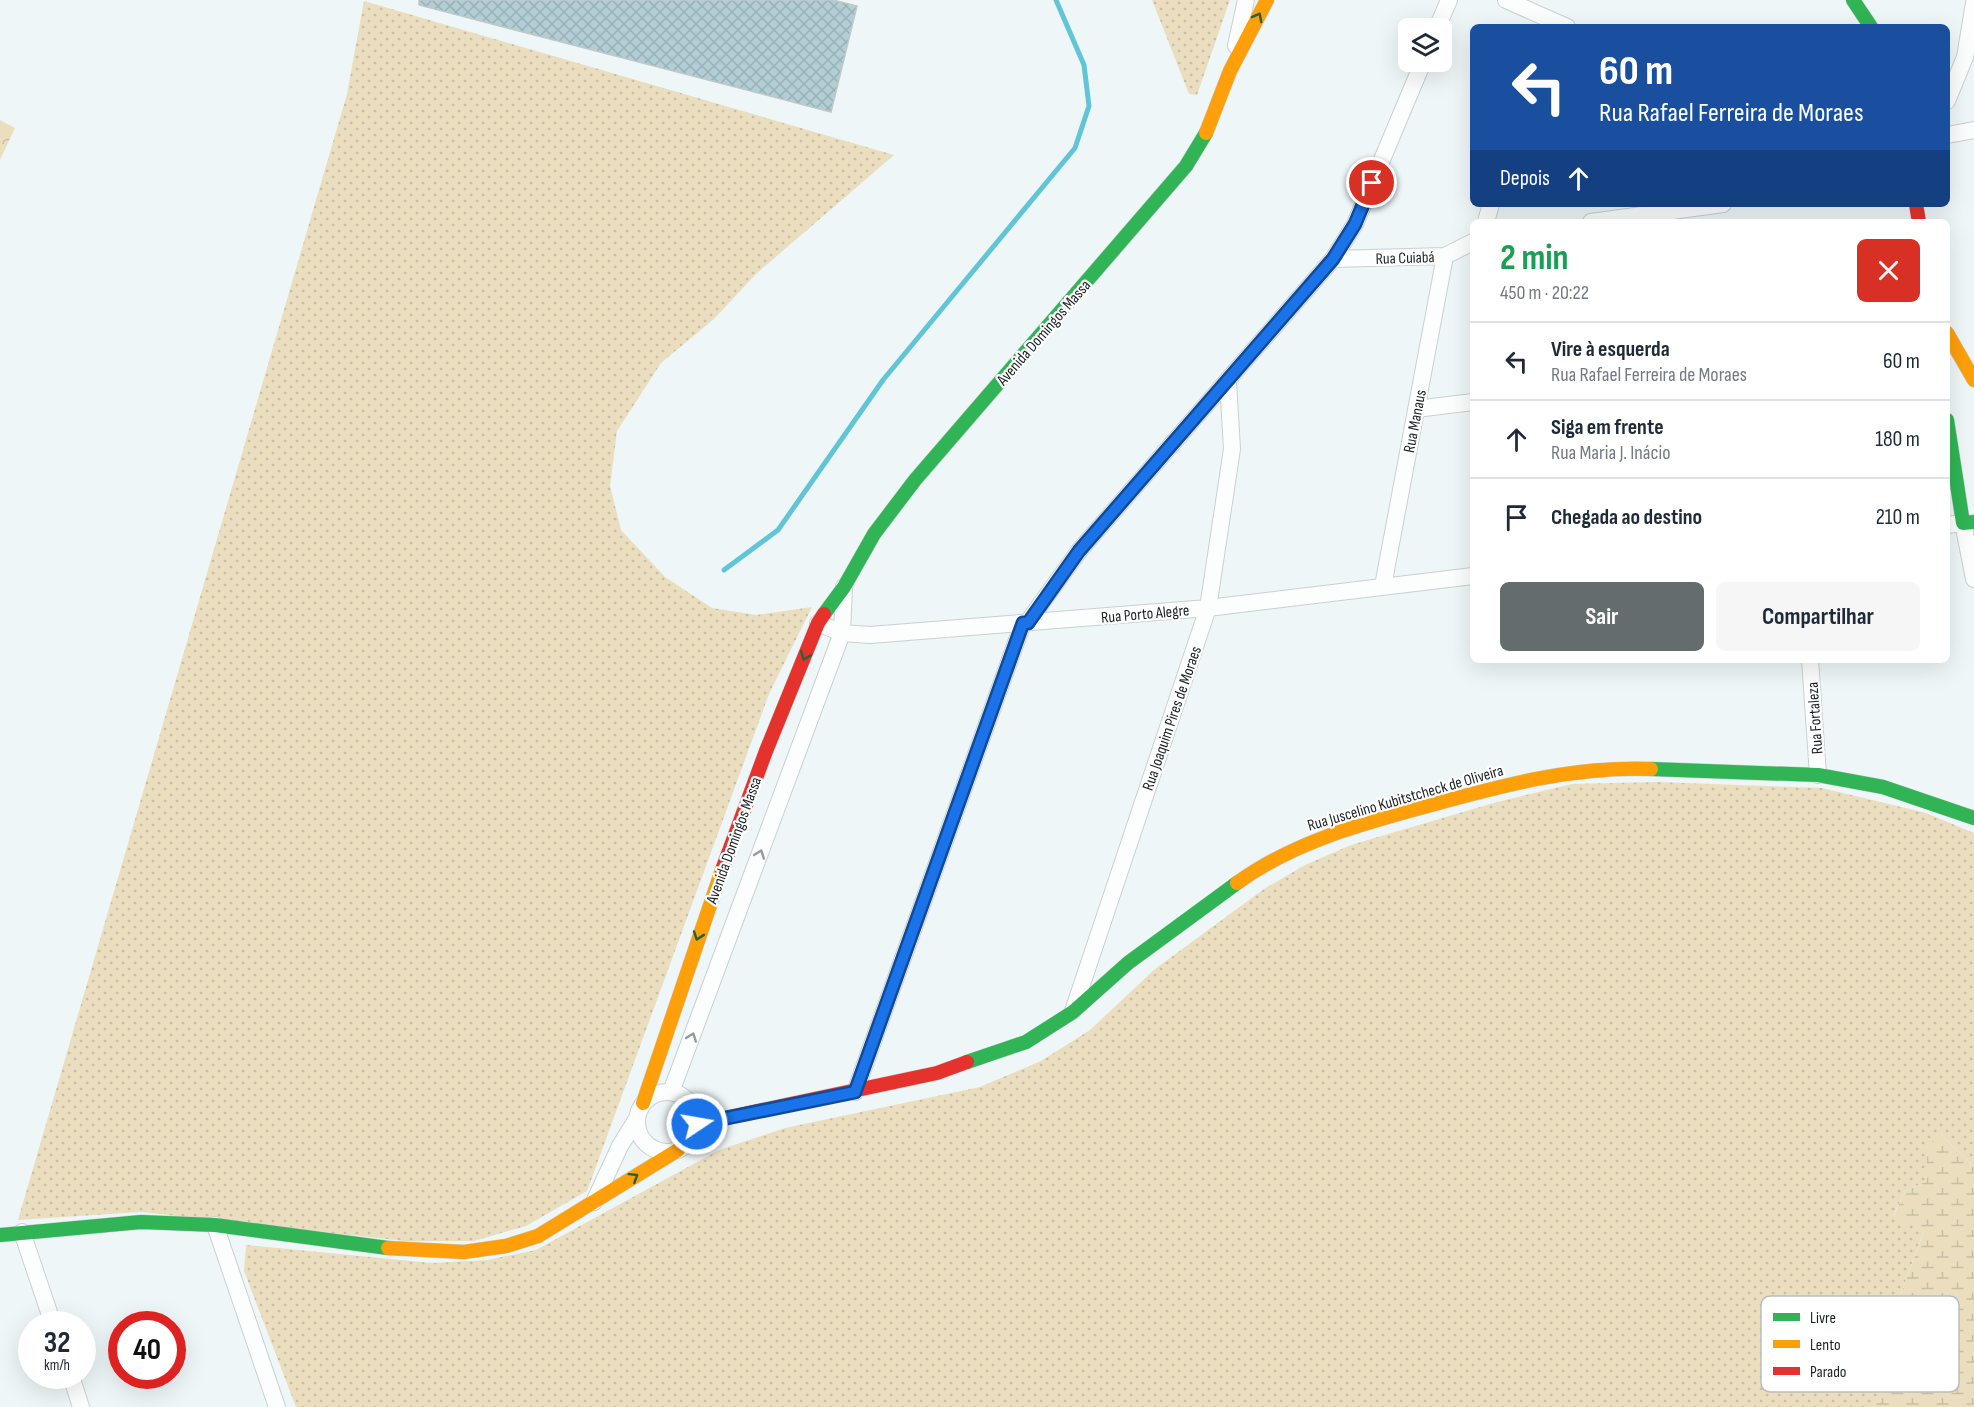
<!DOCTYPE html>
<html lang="pt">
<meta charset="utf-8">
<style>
:root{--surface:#fff;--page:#f6f6f7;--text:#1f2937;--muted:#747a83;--line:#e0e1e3;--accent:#656c6d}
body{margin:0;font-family:"Sofia Sans Condensed",sans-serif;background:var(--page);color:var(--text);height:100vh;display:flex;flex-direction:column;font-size:22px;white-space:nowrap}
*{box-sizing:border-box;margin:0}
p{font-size:20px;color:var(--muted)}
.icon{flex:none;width:33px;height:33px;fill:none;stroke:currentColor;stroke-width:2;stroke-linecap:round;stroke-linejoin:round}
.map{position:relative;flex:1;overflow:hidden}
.drawer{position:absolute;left:1470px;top:219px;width:480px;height:444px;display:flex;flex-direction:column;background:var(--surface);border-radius:9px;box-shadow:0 6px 24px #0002}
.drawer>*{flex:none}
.hud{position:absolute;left:1470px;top:24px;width:480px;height:183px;border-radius:9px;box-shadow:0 6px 24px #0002;background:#1a4fa0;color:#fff;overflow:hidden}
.fabs{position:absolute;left:1398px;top:18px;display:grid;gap:12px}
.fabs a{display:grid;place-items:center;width:54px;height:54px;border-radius:9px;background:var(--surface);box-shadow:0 6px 24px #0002;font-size:30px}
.speed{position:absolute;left:18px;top:1311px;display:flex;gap:12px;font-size:30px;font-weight:700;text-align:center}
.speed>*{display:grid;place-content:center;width:78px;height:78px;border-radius:50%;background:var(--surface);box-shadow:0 6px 24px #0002;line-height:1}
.speed small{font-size:15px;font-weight:400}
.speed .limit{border:9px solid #d22;background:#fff;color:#111}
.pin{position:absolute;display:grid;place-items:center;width:51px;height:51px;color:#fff;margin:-26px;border:3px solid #fff;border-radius:50%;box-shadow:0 2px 6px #0007}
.me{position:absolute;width:66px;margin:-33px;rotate:78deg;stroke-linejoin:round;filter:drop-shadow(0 0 4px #0008)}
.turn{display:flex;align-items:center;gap:21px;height:126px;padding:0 30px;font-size:27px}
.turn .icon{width:78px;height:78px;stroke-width:2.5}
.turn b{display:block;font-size:42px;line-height:51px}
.then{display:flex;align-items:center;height:57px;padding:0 30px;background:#0003;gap:12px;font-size:22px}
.round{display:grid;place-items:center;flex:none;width:63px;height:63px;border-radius:9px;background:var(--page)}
.head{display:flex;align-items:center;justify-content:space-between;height:102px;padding:0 30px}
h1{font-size:36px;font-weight:700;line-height:45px;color:#1e9e55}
.cta{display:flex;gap:12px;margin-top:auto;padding:12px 30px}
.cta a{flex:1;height:69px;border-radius:9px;background:var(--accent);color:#fff;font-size:24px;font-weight:700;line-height:69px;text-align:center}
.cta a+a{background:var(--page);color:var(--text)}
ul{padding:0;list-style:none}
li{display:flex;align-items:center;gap:18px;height:78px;padding:0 30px;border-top:2px solid var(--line)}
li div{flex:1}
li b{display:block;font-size:22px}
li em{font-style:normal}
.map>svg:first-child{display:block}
.grass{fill:url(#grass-dots)}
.forest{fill:url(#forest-crowns)}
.wetland{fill:url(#wetland-marsh)}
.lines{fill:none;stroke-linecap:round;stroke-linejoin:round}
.stream{stroke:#61c5d6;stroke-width:5}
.building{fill:url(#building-cross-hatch);stroke:#c1c8c9;stroke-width:1.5}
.street-casing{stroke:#cad0d2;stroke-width:18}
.fast-casing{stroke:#cad0d2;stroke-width:15}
.slow-casing{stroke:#cad0d2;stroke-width:15}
.jam-casing{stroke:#cad0d2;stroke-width:15}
.street{stroke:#fcfefe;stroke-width:16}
.fast{stroke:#30b455;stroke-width:14}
.slow{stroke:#ff9f0a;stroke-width:14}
.jam{stroke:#e5322d;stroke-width:14}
.oneway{stroke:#246339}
.oneway2{stroke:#979b9b}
.route-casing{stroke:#114b97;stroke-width:15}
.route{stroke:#1a73e8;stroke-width:10}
.labels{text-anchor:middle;stroke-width:4.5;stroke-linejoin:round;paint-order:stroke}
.street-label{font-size:16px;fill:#1b2122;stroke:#fff}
.key{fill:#fff;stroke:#bbbcbd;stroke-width:1.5}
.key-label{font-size:16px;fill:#1b2122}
</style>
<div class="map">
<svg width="1974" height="1407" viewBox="0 0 1974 1407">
<defs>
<pattern id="grass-dots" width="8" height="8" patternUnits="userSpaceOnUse" patternTransform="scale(1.5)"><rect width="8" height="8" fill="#eadebf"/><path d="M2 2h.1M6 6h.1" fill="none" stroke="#c8bea4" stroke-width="1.8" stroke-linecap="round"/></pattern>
<pattern id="forest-crowns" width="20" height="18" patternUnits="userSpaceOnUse" patternTransform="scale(1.5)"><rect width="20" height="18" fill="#eadebf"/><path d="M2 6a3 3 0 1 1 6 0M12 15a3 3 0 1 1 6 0" fill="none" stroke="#c8bea4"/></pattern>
<pattern id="wetland-marsh" width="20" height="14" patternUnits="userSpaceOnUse" patternTransform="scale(1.5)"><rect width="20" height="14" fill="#eadebf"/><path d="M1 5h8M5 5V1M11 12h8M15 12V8" fill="none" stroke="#c8bea4"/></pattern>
<pattern id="building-cross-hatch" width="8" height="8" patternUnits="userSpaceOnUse" patternTransform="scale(1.5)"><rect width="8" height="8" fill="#b2ced4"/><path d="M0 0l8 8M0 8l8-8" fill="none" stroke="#98b1b6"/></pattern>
</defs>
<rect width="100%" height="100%" fill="#eef6f8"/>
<path class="grass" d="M1152,0H1230L1197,95L1189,94Z
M364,1L894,155L756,274L714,319L661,363L617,431L610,486L621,530L665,577L712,608L756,615L812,607L769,694L587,1191L526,1226L474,1241H405L141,1212L18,1220L347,94Z
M1657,782L1822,788L1926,813L1974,833V1167L1941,1134L1927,1148V1181L1905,1191L1893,1216L1924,1230L1890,1324L1918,1369L1877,1400L1872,1407H296L244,1271L246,1245L432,1263L487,1260L536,1250L719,1150L785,1128L980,1087L1041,1061L1090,1030L1155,969L1264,889L1305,865L1351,845L1497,802L1572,784Z"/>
<path class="forest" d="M0,120L15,128L0,160Z"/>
<path class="wetland" d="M1940,1133L1974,1167V1407H1872L1876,1400L1918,1369L1890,1324L1924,1231L1893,1217L1905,1191L1927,1181V1148Z"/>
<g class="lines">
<path class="stream" d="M724,570L778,530L883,380L1075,148L1089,106L1084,65L1056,0"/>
</g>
<path class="building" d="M419,0H833L857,6L831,112L419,5Z"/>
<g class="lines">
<g class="street-casing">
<path id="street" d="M1506,0L1567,27
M1437,28L1449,0
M1236,46L1246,0
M1947,101L1965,57L1974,3
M1947,135L1974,130
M1486,222L1491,204
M1591,222L1723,204
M1333,259L1445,256L1473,242
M1416,409L1473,402
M1947,525L1963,523L1974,579
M1383,586L1445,256
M818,623L842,633L870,635L1208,608L1473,576
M1027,623L1079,551L1333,259L1355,224L1423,62
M1810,660L1818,775
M1073,1011L1208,608L1232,449L1228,381
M637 1122a30 30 0 1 1 60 0a30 30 0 1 1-60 0Z
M671,1092L842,633L844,587
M855,1092L1023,623
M594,1202L620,1146L636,1120
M215,1225L277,1407
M22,1232L53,1324
M71,1376L81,1407"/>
</g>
<g class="fast-casing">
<path id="fast" d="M1853,0L1871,27
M1947,420L1963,523L1974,522
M824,614L844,587L874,534L915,480L1186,166L1206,133
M1651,769L1818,775L1883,787L1974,818
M967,1062L1026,1042L1073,1012L1128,963L1237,883
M0,1235L141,1222L215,1225L388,1248"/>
</g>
<g class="slow-casing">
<path id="slow" d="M1206,133L1230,71L1267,0
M1947,333L1974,380
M1237,883C1295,841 1362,824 1431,805C1504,785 1574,766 1651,769
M643,1103L722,870
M388,1248L464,1252L506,1246L538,1236L678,1150"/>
</g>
<g class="jam-casing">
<path id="jam" d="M1916,204L1919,222
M722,870L766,751L818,623L824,614
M697,1124L937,1073L967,1062"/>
</g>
<use href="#street" class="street"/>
<use href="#fast" class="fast"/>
<use href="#slow" class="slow"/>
<use href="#jam" class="jam"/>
</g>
<defs><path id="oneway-chevron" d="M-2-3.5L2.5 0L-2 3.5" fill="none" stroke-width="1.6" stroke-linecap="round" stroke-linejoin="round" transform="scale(1.5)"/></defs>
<g class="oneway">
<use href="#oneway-chevron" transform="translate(1258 17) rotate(-62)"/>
<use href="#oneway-chevron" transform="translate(805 656) rotate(112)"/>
<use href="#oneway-chevron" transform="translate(698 936) rotate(109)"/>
<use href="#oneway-chevron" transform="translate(634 1177) rotate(-32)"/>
</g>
<g class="oneway2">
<use href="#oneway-chevron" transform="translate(760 854) rotate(-70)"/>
<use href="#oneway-chevron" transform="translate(692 1037) rotate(-70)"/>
</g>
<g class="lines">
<g class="route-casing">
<path id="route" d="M697,1124L855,1092L1023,623H1028L1079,551L1333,259L1355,224L1372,183"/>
</g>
<use href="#route" class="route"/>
</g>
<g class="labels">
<g class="street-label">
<text transform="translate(1405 257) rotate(-2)" y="6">Rua Cuiabá</text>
<text transform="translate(1043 332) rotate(-49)" y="6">Avenida Domingos Massa</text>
<text transform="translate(1414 421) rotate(-79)" y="6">Rua Manaus</text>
<text transform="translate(1145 613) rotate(-5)" y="6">Rua Porto Alegre</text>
<text transform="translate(1171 718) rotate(-71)" y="6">Rua Joaquim Pires de Moraes</text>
<text transform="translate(1814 718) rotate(-94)" y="6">Rua Fortaleza</text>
<text transform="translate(1405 797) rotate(-16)" y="6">Rua Juscelino Kubitstcheck de Oliveira</text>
<text transform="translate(733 840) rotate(-70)" y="6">Avenida Domingos Massa</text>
</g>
</g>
<rect x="1761" y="1296" width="198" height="96" rx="9" class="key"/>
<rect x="1773" y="1313" width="27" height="8" fill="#30b455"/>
<rect x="1773" y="1340" width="27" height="8" fill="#ff9f0a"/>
<rect x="1773" y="1367" width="27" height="8" fill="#e5322d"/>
<g class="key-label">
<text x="1810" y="1323">Livre</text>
<text x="1810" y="1350">Lento</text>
<text x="1810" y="1377">Parado</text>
</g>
</svg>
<div class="fabs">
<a><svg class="icon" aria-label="layers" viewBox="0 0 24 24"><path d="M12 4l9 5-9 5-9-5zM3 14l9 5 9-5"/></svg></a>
</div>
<div class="speed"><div>32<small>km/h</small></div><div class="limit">40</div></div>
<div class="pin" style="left:1372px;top:183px;background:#d93025"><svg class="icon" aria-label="arrive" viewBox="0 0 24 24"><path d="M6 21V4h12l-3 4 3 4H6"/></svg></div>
<svg class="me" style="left:697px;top:1124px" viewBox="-20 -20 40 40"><circle r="17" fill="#1a73e8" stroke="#fff" stroke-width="3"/><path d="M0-11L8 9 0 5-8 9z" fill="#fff"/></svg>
<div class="hud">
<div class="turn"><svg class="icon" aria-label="left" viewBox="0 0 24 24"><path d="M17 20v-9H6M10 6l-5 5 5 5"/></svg><div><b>60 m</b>Rua Rafael Ferreira de Moraes</div></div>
<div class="then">Depois<svg class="icon" aria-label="ahead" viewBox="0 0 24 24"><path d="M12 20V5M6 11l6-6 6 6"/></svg></div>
</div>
<section class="drawer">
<div class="head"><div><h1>2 min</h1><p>450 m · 20:22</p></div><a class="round" style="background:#d93025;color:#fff"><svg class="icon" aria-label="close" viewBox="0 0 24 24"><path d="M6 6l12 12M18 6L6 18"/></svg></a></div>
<ul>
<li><svg class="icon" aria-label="left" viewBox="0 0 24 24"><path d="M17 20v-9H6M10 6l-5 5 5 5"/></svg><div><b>Vire à esquerda</b><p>Rua Rafael Ferreira de Moraes</p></div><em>60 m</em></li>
<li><svg class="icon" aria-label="ahead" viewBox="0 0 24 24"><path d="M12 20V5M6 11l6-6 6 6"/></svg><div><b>Siga em frente</b><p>Rua Maria J. Inácio</p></div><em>180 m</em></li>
<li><svg class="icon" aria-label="arrive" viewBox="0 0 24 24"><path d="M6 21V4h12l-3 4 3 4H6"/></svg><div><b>Chegada ao destino</b></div><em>210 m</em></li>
</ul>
<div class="cta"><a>Sair</a><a>Compartilhar</a></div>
</section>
</div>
